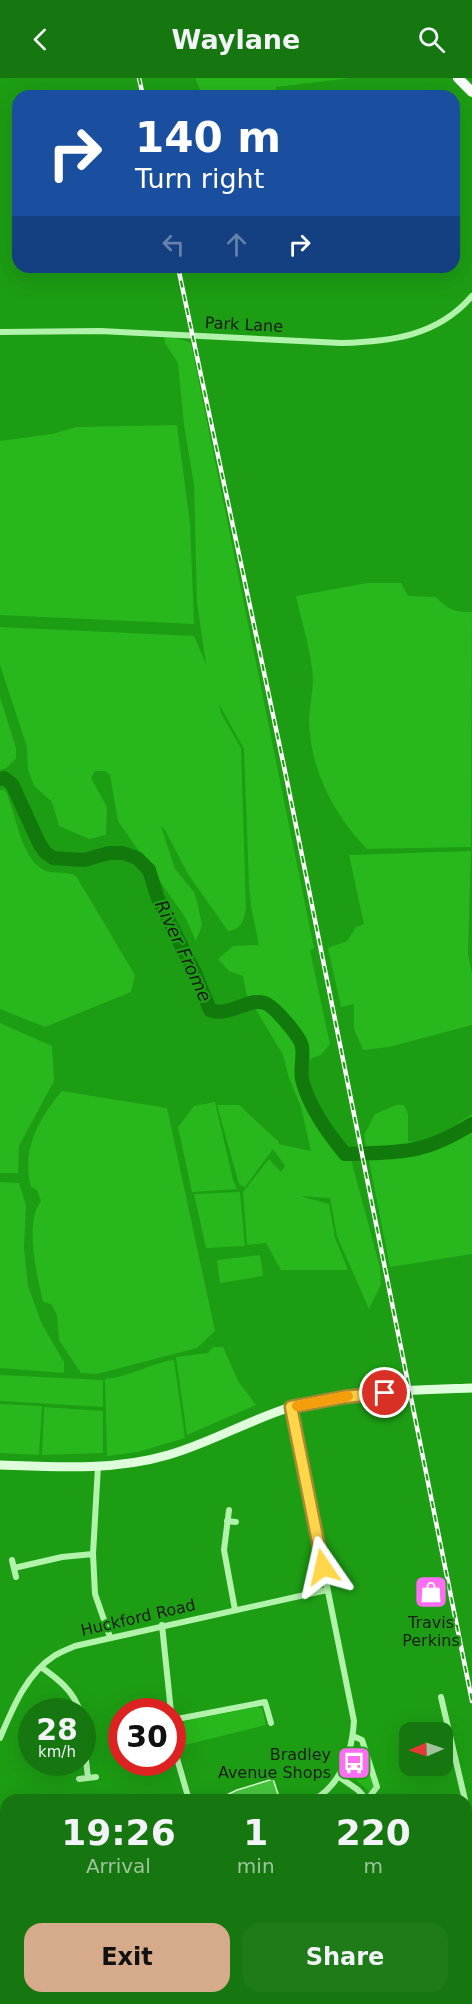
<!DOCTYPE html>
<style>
:root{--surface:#16760f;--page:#1f7b18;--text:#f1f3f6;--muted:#9ec49e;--accent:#d6ab8b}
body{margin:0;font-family:"DejaVu Sans",sans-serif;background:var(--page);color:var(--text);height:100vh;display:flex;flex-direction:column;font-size:22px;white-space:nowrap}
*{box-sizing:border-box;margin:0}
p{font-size:20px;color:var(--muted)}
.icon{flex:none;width:33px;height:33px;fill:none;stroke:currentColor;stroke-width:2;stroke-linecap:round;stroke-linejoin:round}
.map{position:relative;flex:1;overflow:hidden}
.sheet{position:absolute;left:0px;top:1716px;width:472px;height:210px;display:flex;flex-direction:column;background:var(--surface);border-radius:18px 18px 0 0;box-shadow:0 6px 24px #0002}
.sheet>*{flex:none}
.guide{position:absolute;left:12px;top:12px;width:448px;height:183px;border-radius:18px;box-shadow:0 6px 24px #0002;background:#1a4fa0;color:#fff;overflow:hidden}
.needle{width:39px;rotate:268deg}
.tools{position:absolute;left:399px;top:1644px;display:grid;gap:12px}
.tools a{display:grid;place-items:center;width:54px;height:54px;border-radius:12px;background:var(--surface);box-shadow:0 6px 24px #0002;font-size:30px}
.speed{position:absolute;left:18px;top:1620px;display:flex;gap:12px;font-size:30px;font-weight:700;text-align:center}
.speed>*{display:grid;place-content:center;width:78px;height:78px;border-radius:50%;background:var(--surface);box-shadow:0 6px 24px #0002;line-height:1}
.speed small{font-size:15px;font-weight:400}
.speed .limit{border:9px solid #d22;background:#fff;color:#111}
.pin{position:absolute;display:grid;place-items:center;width:51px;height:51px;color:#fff;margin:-26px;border:3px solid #fff;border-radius:50%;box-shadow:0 2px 6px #0007}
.me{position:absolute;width:66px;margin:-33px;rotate:349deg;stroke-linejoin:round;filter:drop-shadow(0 0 4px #0008)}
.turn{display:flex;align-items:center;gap:21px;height:126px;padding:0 24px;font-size:27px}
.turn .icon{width:78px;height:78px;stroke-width:2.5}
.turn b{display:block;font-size:42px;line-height:51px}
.lanes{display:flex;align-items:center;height:57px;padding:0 24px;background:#0003;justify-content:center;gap:30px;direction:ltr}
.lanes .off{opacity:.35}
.eta{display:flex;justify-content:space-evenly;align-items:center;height:102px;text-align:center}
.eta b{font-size:36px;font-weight:700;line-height:42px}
.action{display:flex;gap:12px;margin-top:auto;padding:12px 24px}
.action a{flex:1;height:69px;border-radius:18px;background:var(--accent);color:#111;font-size:24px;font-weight:700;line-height:69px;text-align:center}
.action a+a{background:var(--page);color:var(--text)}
header{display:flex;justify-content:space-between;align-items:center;height:78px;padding:0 24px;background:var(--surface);font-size:27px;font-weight:700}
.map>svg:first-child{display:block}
.green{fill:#28b71c}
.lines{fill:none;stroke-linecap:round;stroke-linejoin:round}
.river{stroke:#127a0d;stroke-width:14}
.building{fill:#46c43d;stroke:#d7fdd3;stroke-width:1.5}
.street{stroke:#b1f3ab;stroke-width:6}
.secondary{stroke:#ddfddb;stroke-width:9}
.primary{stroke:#f8fff7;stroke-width:10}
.rail-casing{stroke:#fff;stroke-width:4.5}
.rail{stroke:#1d9d14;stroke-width:2;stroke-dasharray:7;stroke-linecap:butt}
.route-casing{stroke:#a68a30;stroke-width:15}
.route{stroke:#ffd54a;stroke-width:10}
.slow{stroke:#f59e0b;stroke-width:10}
.labels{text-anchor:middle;stroke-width:4.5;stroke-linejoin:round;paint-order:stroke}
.street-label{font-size:16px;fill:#1d1d1d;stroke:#1d9d14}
.poi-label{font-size:16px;fill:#1d1d1d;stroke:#1d9d14}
.water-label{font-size:18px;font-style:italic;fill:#1a1d19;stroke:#1d9d14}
</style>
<header><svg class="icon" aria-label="back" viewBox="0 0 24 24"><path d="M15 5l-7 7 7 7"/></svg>Waylane<svg class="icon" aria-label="search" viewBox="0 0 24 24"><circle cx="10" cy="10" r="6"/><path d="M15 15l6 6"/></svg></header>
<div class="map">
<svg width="472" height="1926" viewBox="0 0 472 1926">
<rect width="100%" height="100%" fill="#1d9d14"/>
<path class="green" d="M195,0H352L276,9V18H196L201,14Z
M164,259H175L191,265L314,870L310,873L330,966L321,977L312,980C310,982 308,985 307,988C304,1006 335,1059 348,1070L380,1190L381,1206L369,1231L337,1158L330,1120L300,1118L329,1126L335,1160L348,1192H281L266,1165L247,1167L243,1114L269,1081L281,1094L285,1088L273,1071L245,1109L239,1106L217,1027H239L279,1064L278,1066L311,1073L301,1029L289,1000L283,977L246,915L243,898L229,893L218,881L233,868L259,867L251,828L249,807L244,671L219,626L221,635L241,670L246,831C243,844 242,851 228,853L188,796L165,752L161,748L175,791L194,814L197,823L202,847L196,863L185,839L118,743L110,697L105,693H95L91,700L107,729L106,757L89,761L59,748L52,724L34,708L28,691L27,669L0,587V549L194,558L206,586L197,525L194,407L184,347L178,285L165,265Z
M177,347L190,445L194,546L0,537V363L52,356L77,349Z
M367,505H401L408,518L436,519C448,532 455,534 472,534L471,769L367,771C334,737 311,693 309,645C309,627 315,608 312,590C309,566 301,542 296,518Z
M0,619L16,670V681L6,690L0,692Z
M0,712H5C17,736 20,780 44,792C54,797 65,792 76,798L135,897L131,914L45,949L0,931Z
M471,773L468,876L472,895V947L389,969L363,972L354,951V926L341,929L328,870L347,863L356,849L364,846L349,777Z
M0,945L52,968L54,1003L19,1068L18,1095H0Z
M62,1013L167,1030L215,1253L197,1270L97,1296L81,1295L59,1262L57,1237L51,1226L43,1224C37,1198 24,1145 41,1123L37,1112L31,1109C21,1072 39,1040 62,1013Z
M215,1024L233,1102L237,1111L192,1114L178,1049L194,1028Z
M396,1027H404L408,1036V1063L419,1065L453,1053L458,1045L472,1036V1176L390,1189L364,1057L375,1036Z
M0,1104L19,1105L26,1127L24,1170L28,1208L42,1246L64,1284V1295L0,1290Z
M240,1114L245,1168L206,1170L194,1116Z
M260,1177L263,1198L220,1205L217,1182Z
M213,1269H223L238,1303L256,1327L187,1357L176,1279L208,1275Z
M174,1282L185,1360L138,1374L107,1378L105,1301C133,1298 148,1286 174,1282Z
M0,1297L103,1302V1329L0,1323Z
M0,1326L42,1328L39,1377L0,1375Z
M44,1329L103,1333V1375L42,1377Z
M257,1629L262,1630L266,1647L181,1668L179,1651L185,1643Z
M360,1666L375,1708L370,1714L355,1701L351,1689Z
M80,1920H139L141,1926H82Z"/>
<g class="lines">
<path class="river" d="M0,701L4,700L12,706L39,765L45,774L53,780L84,782L109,775H123L137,780L149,792L158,821L195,895L210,932C229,940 252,917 267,926C276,931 301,959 302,969C304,981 299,993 303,1005C311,1032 328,1055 345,1076C400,1074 424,1077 472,1046"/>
</g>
<path class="building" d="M273,1701L279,1719L270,1722H216L237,1712Z"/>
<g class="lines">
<path class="street" d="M0,254L100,253L341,265C390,264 438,258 472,218
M291,1329L354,1643C352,1674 342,1705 314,1722
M98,1388L93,1476L95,1516L110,1559
M229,1432L224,1472L235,1532
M227,1443L236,1444
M12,1482L16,1499
M14,1490L62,1479L93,1476
M162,1547L171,1634
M41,1589C58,1601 74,1613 80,1634
M441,1619L465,1722
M172,1642L265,1624L271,1645
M82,1646L88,1700
M172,1646L174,1670L189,1722
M0,1660C12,1632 26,1596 54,1578C60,1574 68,1571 75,1568L327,1512
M338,1698L358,1712L367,1722L377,1709L362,1662L353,1658
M79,1701L96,1699
M466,1728L471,1753L466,1756
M0,1812L6,1811
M466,1845L472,1856
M76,1920L78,1926
M142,1920L144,1926
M306,1920L308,1926
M196,1926L214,1920
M419,1926L427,1920"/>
<path class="secondary" d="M0,1387C55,1389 114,1393 168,1377C210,1365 249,1342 291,1329C344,1313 417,1312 472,1310"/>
<path class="primary" d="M458,0L472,14"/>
<g class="rail-casing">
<path id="rail" d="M139,0L143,18
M178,189L286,698L472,1623"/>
</g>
<use href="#rail" class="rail"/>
</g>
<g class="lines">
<g class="route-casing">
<path id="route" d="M323,1489L291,1329L344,1319L385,1315"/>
</g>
<use href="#route" class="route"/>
<path class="slow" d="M297,1328L348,1318"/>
</g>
<defs>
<g id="shop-square" transform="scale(1.725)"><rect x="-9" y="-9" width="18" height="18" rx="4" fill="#ff6df2" stroke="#1d9d14"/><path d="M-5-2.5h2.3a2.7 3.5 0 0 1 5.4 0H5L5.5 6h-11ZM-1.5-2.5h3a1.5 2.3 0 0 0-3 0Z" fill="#fff"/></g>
<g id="bus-square" transform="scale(1.725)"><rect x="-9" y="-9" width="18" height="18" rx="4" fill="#ff6df2" stroke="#1d9d14"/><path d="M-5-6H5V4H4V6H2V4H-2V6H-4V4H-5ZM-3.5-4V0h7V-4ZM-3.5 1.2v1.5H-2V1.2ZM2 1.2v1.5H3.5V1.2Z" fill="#fff"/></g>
</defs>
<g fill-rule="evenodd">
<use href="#shop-square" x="431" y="1514"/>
<use href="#bus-square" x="354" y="1685"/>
</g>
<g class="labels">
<g class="street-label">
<text transform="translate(244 246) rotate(3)" y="6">Park Lane</text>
<text transform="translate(138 1539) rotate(-13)" y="6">Huckford Road</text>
</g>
<g class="poi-label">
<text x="431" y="1550">Travis<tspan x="431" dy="18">Perkins</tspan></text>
<text x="331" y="1682" text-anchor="end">Bradley<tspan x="331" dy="18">Avenue Shops</tspan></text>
</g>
<g class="water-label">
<text transform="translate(183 873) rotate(65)" y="6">River Frome</text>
</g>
</g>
</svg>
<div class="tools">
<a><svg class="needle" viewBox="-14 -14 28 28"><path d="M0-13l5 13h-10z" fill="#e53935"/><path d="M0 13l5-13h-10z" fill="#9ec49e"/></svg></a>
</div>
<div class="speed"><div>28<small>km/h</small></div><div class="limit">30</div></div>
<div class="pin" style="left:385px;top:1315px;background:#d93025"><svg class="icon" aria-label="arrive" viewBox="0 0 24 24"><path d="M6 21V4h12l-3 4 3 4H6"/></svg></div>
<svg class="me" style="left:323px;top:1489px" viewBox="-20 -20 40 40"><path d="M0-17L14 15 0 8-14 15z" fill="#ffd54a" stroke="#fff" stroke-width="4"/></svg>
<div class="guide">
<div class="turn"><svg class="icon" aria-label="right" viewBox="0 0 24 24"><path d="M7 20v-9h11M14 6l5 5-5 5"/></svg><div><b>140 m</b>Turn right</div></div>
<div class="lanes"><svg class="icon off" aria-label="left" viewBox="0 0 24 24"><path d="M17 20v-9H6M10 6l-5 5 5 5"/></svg><svg class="icon off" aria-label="ahead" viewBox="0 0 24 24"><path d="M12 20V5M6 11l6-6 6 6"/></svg><svg class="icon" aria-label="right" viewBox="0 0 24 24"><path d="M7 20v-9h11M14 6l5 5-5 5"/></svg></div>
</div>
<section class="sheet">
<div class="eta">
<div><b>19:26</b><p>Arrival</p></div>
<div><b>1</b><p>min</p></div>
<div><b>220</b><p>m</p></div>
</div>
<div class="action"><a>Exit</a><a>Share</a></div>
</section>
</div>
